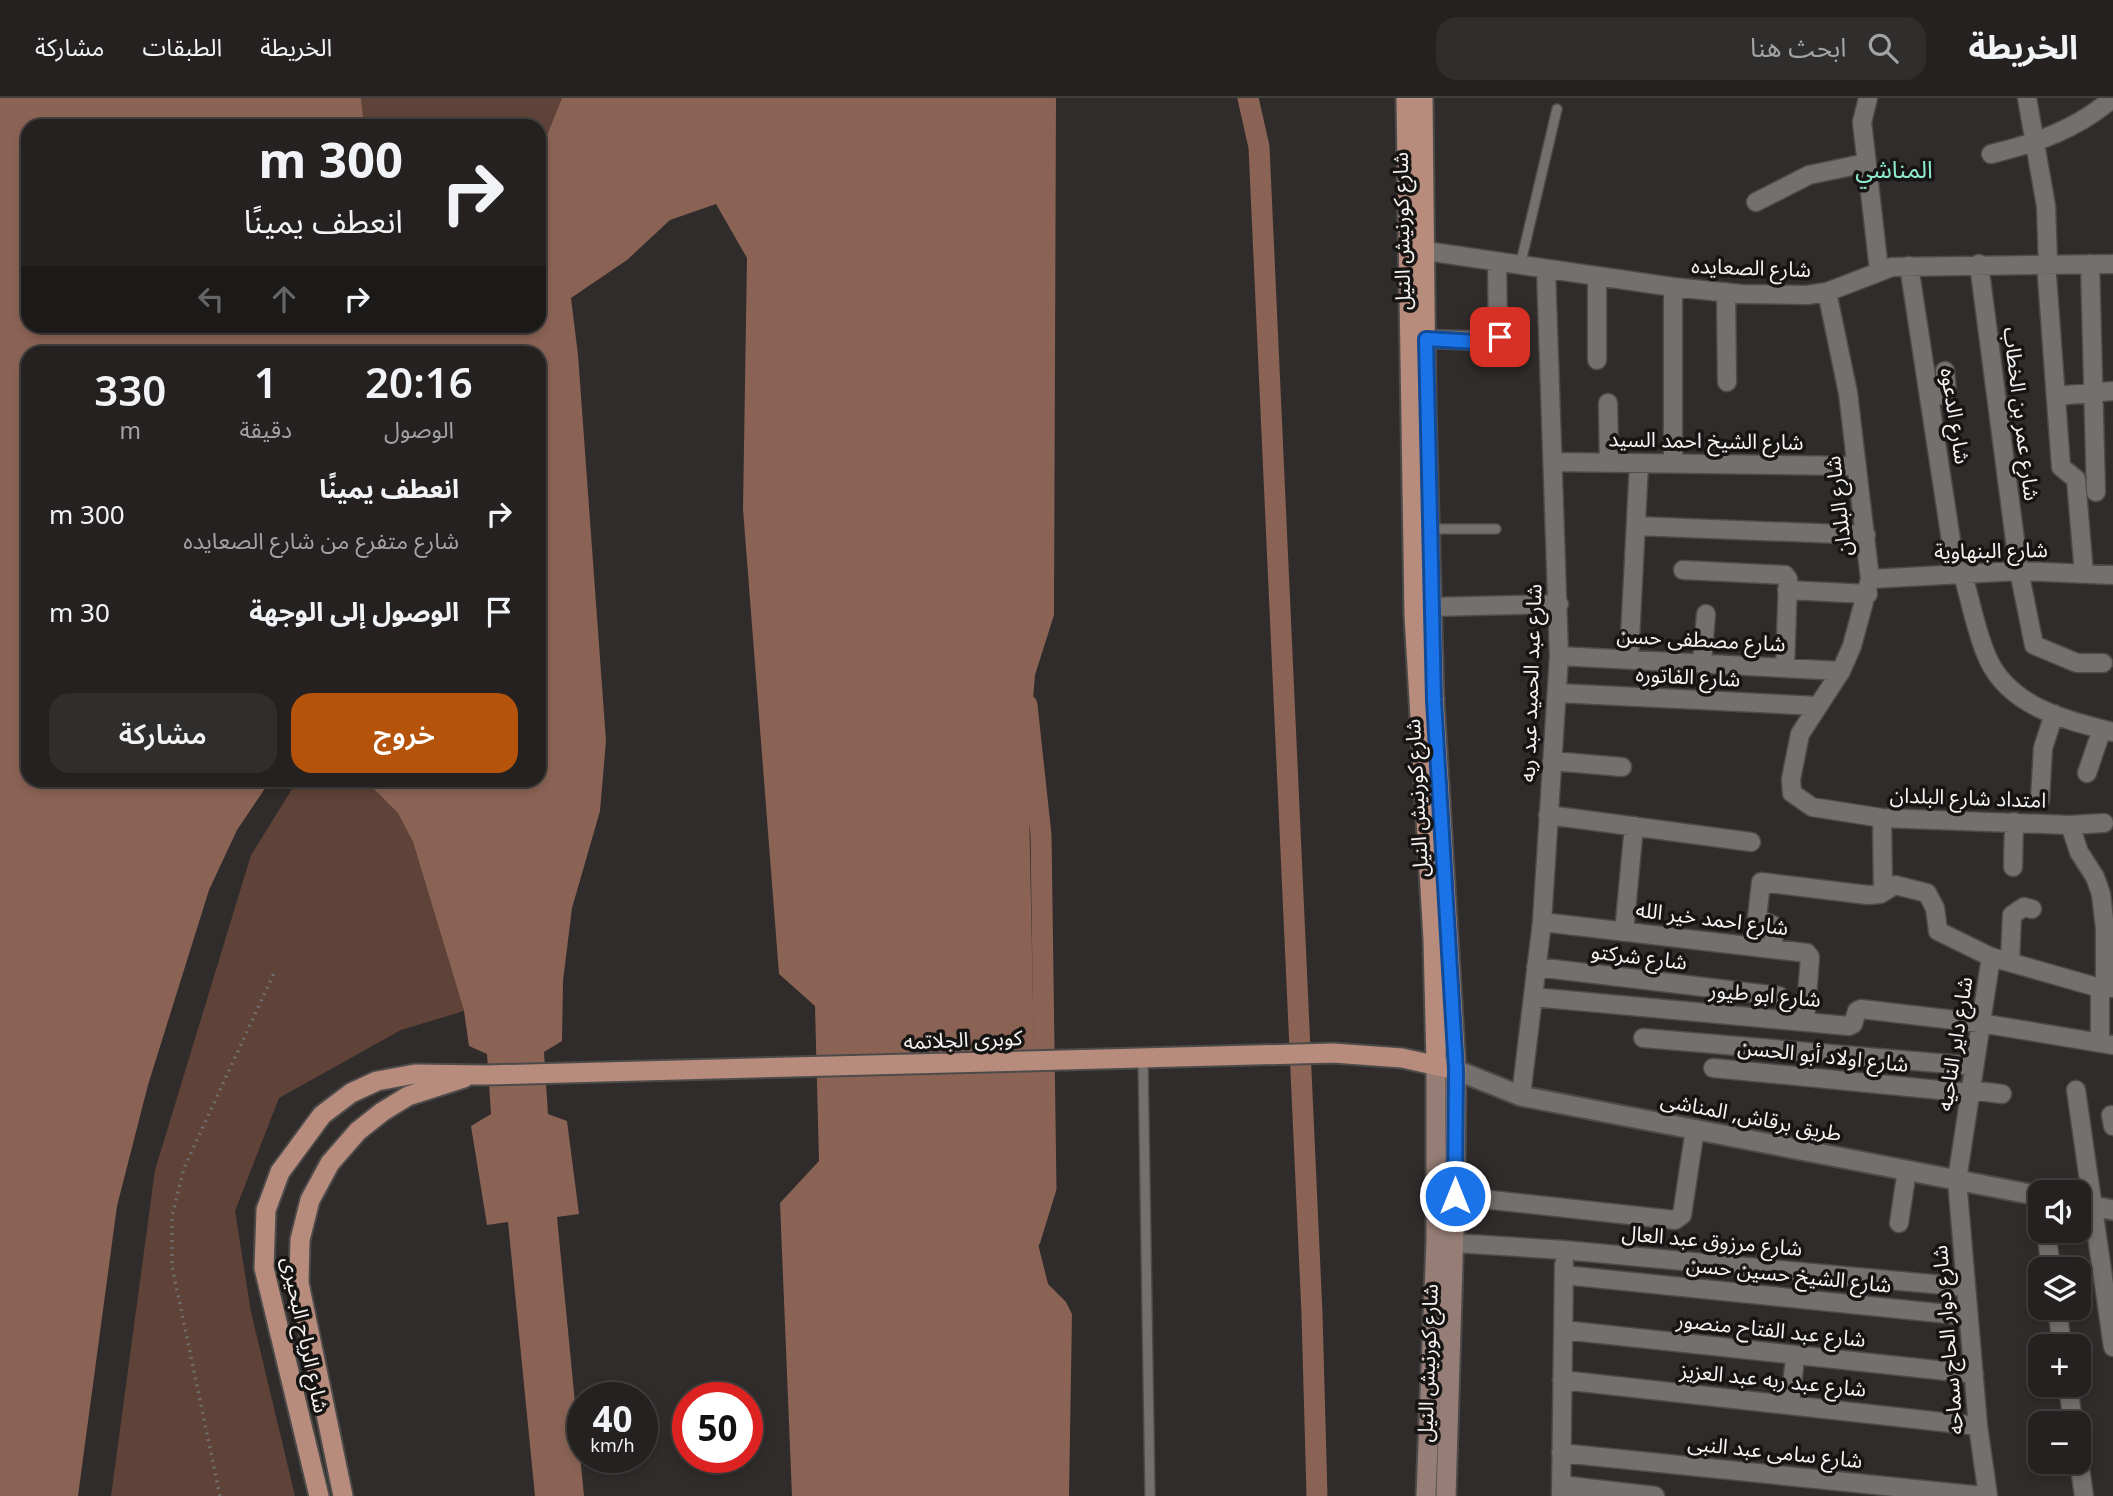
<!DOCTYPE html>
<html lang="ar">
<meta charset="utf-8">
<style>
:root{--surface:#242120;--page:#302e2d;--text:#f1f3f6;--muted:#a3a3a5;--line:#413e3e;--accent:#b45309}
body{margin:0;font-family:"Noto Sans","Noto Sans Arabic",sans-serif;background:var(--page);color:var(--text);direction:rtl;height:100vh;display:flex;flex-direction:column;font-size:26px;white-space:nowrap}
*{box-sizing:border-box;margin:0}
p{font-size:23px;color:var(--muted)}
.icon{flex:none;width:38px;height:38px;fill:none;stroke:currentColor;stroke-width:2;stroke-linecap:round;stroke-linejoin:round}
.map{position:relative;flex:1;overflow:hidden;direction:ltr}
.drawer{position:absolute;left:21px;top:248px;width:525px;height:441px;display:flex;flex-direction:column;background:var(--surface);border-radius:21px;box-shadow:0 4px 10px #0003,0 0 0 2px var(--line);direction:rtl}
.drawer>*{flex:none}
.top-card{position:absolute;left:21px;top:21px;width:525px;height:214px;border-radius:21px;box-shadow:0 4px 10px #0003,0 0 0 2px var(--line);direction:rtl;background:#242120;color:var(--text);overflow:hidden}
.fabs{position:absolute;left:2028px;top:1082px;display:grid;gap:14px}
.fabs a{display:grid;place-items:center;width:63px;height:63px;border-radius:14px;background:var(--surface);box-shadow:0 4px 10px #0003,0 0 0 2px var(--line);font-size:35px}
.speed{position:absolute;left:567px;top:1284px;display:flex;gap:14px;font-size:35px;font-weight:700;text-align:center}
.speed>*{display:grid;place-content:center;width:91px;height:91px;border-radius:50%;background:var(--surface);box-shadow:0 4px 10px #0003,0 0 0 2px var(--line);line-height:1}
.speed small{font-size:18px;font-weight:400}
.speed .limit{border:10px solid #d22;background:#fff;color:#111}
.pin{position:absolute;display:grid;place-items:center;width:60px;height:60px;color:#fff;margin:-30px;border-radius:14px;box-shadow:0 4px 10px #0006}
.me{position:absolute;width:77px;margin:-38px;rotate:0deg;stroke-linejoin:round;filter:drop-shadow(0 0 5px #0008)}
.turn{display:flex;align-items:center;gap:24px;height:147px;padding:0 28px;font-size:32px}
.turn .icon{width:91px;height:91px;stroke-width:2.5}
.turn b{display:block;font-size:49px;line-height:60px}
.lanes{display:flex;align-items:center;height:66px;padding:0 28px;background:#0003;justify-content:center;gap:35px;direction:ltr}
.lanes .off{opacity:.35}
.eta{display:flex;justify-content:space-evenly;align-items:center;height:119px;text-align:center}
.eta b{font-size:42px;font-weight:600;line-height:49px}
.action{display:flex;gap:14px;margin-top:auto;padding:14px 28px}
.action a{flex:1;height:80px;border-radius:21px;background:var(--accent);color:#fff;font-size:28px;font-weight:600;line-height:80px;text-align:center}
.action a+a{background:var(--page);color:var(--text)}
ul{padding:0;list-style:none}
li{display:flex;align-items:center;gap:21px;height:98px;padding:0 28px}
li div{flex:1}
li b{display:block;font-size:26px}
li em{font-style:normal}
header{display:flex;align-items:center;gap:42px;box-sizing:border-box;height:98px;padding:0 35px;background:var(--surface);border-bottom:2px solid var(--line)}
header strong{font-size:33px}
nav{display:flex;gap:38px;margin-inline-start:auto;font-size:24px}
.search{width:490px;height:63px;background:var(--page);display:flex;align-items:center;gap:18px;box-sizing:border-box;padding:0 24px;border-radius:21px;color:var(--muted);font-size:26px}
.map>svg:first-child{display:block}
.green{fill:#5f4238}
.water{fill:#8a6355}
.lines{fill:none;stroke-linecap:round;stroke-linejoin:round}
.canal{stroke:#8a6355;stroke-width:21}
.service-casing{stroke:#4d4b4a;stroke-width:12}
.minor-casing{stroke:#4d4b4a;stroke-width:21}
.tertiary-casing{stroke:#4d4b4a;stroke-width:23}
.secondary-casing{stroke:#4d4b4a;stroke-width:23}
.primary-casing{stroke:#4d4b4a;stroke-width:23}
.path{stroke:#706d6c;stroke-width:3.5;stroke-dasharray:2 5;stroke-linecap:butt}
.service{stroke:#74706e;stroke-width:9}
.minor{stroke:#74706e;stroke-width:18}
.tertiary{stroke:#74706e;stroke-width:19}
.secondary{stroke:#967e76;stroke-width:19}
.primary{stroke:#b88c7d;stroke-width:19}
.route-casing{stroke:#114b97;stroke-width:18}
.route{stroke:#1a73e8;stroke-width:12}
.labels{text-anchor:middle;stroke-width:7;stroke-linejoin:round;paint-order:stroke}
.street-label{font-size:21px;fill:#f6f4f3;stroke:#161514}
.quarter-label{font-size:24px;fill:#8eebcc;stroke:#161514}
</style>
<header>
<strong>الخريطة</strong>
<div class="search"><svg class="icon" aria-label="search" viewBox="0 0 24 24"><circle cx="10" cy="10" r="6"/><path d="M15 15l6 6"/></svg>ابحث هنا</div>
<nav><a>الخريطة</a><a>الطبقات</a><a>مشاركة</a></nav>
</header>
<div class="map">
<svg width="2113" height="1398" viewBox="0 0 2113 1398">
<rect width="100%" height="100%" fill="#302c2b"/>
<path class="green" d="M361,0H562L539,57V28H364Z
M297,683H366L399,715L413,744L464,913L401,932L279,1000L235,1113L251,1214L295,1398H111L155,1072L251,757Z"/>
<path class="water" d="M0,0H361L364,28H28V228H539V57L562,0H1056L1054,517L1035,577L1028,660L1038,1146L1048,1186L1066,1204L1072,1216L1069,1398H792L780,1105L819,1063L815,908L779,876L743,411L747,160L716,106L670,122L627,162L571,200L578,257L606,643L600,713L572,810L563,883L562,943L544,954L548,1016L567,1023L579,1116L557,1119L584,1398H535L508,1124L487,1127L471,1028L491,1016L487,956L469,948L464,913L413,744L398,715L366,683L539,682V256H28V682L270,683L237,732L209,792L148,987L117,1108L78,1398H0Z"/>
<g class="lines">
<path class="canal" d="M1248,0L1259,49L1312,1216L1317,1398
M1027,607L1041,737L1046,1090L1030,1142"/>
<g class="service-casing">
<path id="service" d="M1520,168L1557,11
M1430,431H1496
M1143,960L1150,1398"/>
</g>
<g class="minor-casing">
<path id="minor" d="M1868,0L1862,24L1879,172
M2027,0L2046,108L2048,165
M1991,56C2037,45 2077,31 2113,0
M1756,104L1809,77L1866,65
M1426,153L1673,189L1741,196L1807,197L1827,194L1892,169L2113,166
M2046,165L2061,369L2076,381L2084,476
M1979,166L2019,473L2034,547L2077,565H2103
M2090,166L2096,394
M1909,168L1956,475
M1597,178V262
M1673,189V364
M1726,194L1727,284
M1827,194L1848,295L1870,481L1852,548L1841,573L1800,636L1791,681L1792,695L1812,709L1882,720L2070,727L2079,754L2095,779L2101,796L2105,830V891
M1426,241L1498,243L1497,164
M2056,298L2113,293
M1930,300L1947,295L1945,273
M1608,305L1609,365
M1553,364L1857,368
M1636,428L1866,437
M1683,472L1785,477L1788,481L1785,570
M1962,474C1971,503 1976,536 1989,563C2012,610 2067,622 2113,634
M1870,481L2019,473L2113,477
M1787,492L1868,496
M1431,509L1559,506
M1559,558L1841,573
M1629,560L1639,365
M1702,565L1706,516
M1557,595L1818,608
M1552,663L1622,669
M2087,675L2102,631
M2040,702L2043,650L2054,616
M1548,717L1751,744
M1882,720L1883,794
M2070,727L2104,725
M2013,769L2014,724
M1542,824L1807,855L1810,859L1805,924
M1624,834L1634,728
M1773,851L1774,828L1757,820L1761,784L1868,797L1880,796L1895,787L1927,795L1935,810L1938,833L1991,859
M2010,864L2012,817L2024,809L2032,811
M1536,869L1779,898
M1533,899L1849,928L1853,926L1857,913L1861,911L1980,925L2113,947
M1643,940L1974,968
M2100,945V890
M1713,970L1970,995
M1970,992L2002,996
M2076,992L2113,1249
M1521,998L1542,824L1559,558L1546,172
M2111,1017L2113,1028
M1455,1098L1675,1122L1682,1117L1695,1031
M1899,1125L1907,1072
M2046,1132L2051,1171
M1454,1145L1564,1152L1965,1189
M1564,1177L1968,1218
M2057,1209L2062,1248
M1563,1232L1974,1276
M1562,1282L1978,1328
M2068,1286L2073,1325
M1790,1306L1794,1269
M1561,1355L1983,1398
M2079,1363L2084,1398
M1561,1387L1655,1398
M1561,1398L1564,1166
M1988,1398L1978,1328L1957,1082L1991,859L2100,890H2113"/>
</g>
<g class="tertiary-casing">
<path id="tertiary" d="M1456,972L1521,998L2040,1098
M2079,1106L2113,1112"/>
</g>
<g class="secondary-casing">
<path id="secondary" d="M1426,1398L1436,1143V966
M1446,1398L1455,1098L1456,972"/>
</g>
<g class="primary-casing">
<path id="primary" d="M1406,0L1414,517L1433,841L1436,966
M319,1398L264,1170L266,1112L280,1074L322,1017L351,995L377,983L415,976L486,977L1333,955L1402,960L1456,972L1434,602L1426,305L1423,0
M343,1398L299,1185L300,1142L310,1102L330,1065L358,1033L382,1014L408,998L464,980"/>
</g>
<path class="path" d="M220,1398L172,1168V1118L184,1070L274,875"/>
<use href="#service" class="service"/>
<use href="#minor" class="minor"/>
<use href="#tertiary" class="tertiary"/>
<use href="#secondary" class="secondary"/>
<use href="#primary" class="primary"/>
</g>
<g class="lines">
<g class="route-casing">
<path id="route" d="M1455,1098L1456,972L1434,602L1426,241L1494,245L1500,239"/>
</g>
<use href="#route" class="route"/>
</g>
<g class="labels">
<g class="street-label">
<text transform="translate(1402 133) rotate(-91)" y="7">شارع كورنيش النيل</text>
<text transform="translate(1751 170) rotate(2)" y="7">شارع الصعايده</text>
<text transform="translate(2021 316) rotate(83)" y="7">شارع عمر بن الخطاب</text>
<text transform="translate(1955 318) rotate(81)" y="7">شارع الدعوه</text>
<text transform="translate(1706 343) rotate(1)" y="7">شارع الشيخ احمد السيد</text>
<text transform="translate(1839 408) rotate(-97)" y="7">شارع البلدان</text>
<text transform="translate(1991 453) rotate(-1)" y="7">شارع البنهاوية</text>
<text transform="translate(1701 542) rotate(3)" y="7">شارع مصطفى حسن</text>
<text transform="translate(1688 579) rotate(3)" y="7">شارع الفاتوره</text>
<text transform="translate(1531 585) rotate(-88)" y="7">شارع عبد الحميد عبد ربه</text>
<text transform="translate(1417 700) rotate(-93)" y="7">شارع كورنيش النيل</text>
<text transform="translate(1968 700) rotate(2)" y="7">امتداد شارع البلدان</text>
<text transform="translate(1712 821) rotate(7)" y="7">شارع احمد خير الله</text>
<text transform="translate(1639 859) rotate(7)" y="7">شارع شركتو</text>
<text transform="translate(1765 897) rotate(5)" y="7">شارع ابو طيور</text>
<text transform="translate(963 942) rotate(-2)" y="7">كوبرى الجلاتمه</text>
<text transform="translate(1955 946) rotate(-81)" y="7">شارع داير الناحيه</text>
<text transform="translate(1823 958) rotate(6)" y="7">شارع اولاد أبو الحسن</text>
<text transform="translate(1751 1019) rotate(11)" y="7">طريق برقاش, المناشى</text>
<text transform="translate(1712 1143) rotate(5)" y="7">شارع مرزوق عبد العال</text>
<text transform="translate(1789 1177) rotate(6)" y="7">شارع الشيخ حسين حسن</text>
<text transform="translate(1771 1232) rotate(6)" y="7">شارع عبد الفتاح منصور</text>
<text transform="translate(305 1237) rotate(78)" y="7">شارع الرياح البحيرى</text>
<text transform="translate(1948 1242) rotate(-95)" y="7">شارع دوار الحاج سماحه</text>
<text transform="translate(1428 1265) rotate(-88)" y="7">شارع كورنيش النيل</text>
<text transform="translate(1773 1282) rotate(6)" y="7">شارع عبد ربه عبد العزيز</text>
<text transform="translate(1775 1354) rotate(6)" y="7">شارع سامى عبد النبى</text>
</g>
<g class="quarter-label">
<text x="1894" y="80">المناشي</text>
</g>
</g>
</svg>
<div class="fabs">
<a><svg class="icon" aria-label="sound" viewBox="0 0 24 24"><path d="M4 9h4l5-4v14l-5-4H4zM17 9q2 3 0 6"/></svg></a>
<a><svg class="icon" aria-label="layers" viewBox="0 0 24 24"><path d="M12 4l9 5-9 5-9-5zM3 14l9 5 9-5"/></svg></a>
<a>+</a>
<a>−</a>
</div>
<div class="speed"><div>40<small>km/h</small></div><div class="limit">50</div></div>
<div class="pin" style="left:1500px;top:239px;background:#d93025"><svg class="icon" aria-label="arrive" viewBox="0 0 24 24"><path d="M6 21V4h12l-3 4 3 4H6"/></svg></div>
<svg class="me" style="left:1455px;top:1098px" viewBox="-20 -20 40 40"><circle r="17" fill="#1a73e8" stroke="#fff" stroke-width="3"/><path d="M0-11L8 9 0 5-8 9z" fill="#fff"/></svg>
<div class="top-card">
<div class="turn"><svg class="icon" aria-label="right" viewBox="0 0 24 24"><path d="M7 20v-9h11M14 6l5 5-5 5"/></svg><div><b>300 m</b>انعطف يمينًا</div></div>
<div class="lanes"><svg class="icon off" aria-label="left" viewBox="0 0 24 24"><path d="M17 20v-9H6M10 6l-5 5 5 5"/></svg><svg class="icon off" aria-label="ahead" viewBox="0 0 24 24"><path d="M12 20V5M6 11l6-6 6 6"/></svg><svg class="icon" aria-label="right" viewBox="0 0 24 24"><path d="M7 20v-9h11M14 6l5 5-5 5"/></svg></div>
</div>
<section class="drawer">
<div class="eta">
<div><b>20:16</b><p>الوصول</p></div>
<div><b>1</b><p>دقيقة</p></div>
<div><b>330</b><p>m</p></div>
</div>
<ul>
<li><svg class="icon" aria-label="right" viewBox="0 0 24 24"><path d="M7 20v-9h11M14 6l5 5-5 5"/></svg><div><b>انعطف يمينًا</b><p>شارع متفرع من شارع الصعايده</p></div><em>300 m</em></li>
<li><svg class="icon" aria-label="arrive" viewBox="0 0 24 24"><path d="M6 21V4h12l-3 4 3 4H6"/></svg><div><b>الوصول إلى الوجهة</b></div><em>30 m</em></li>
</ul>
<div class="action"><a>خروج</a><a>مشاركة</a></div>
</section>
</div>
